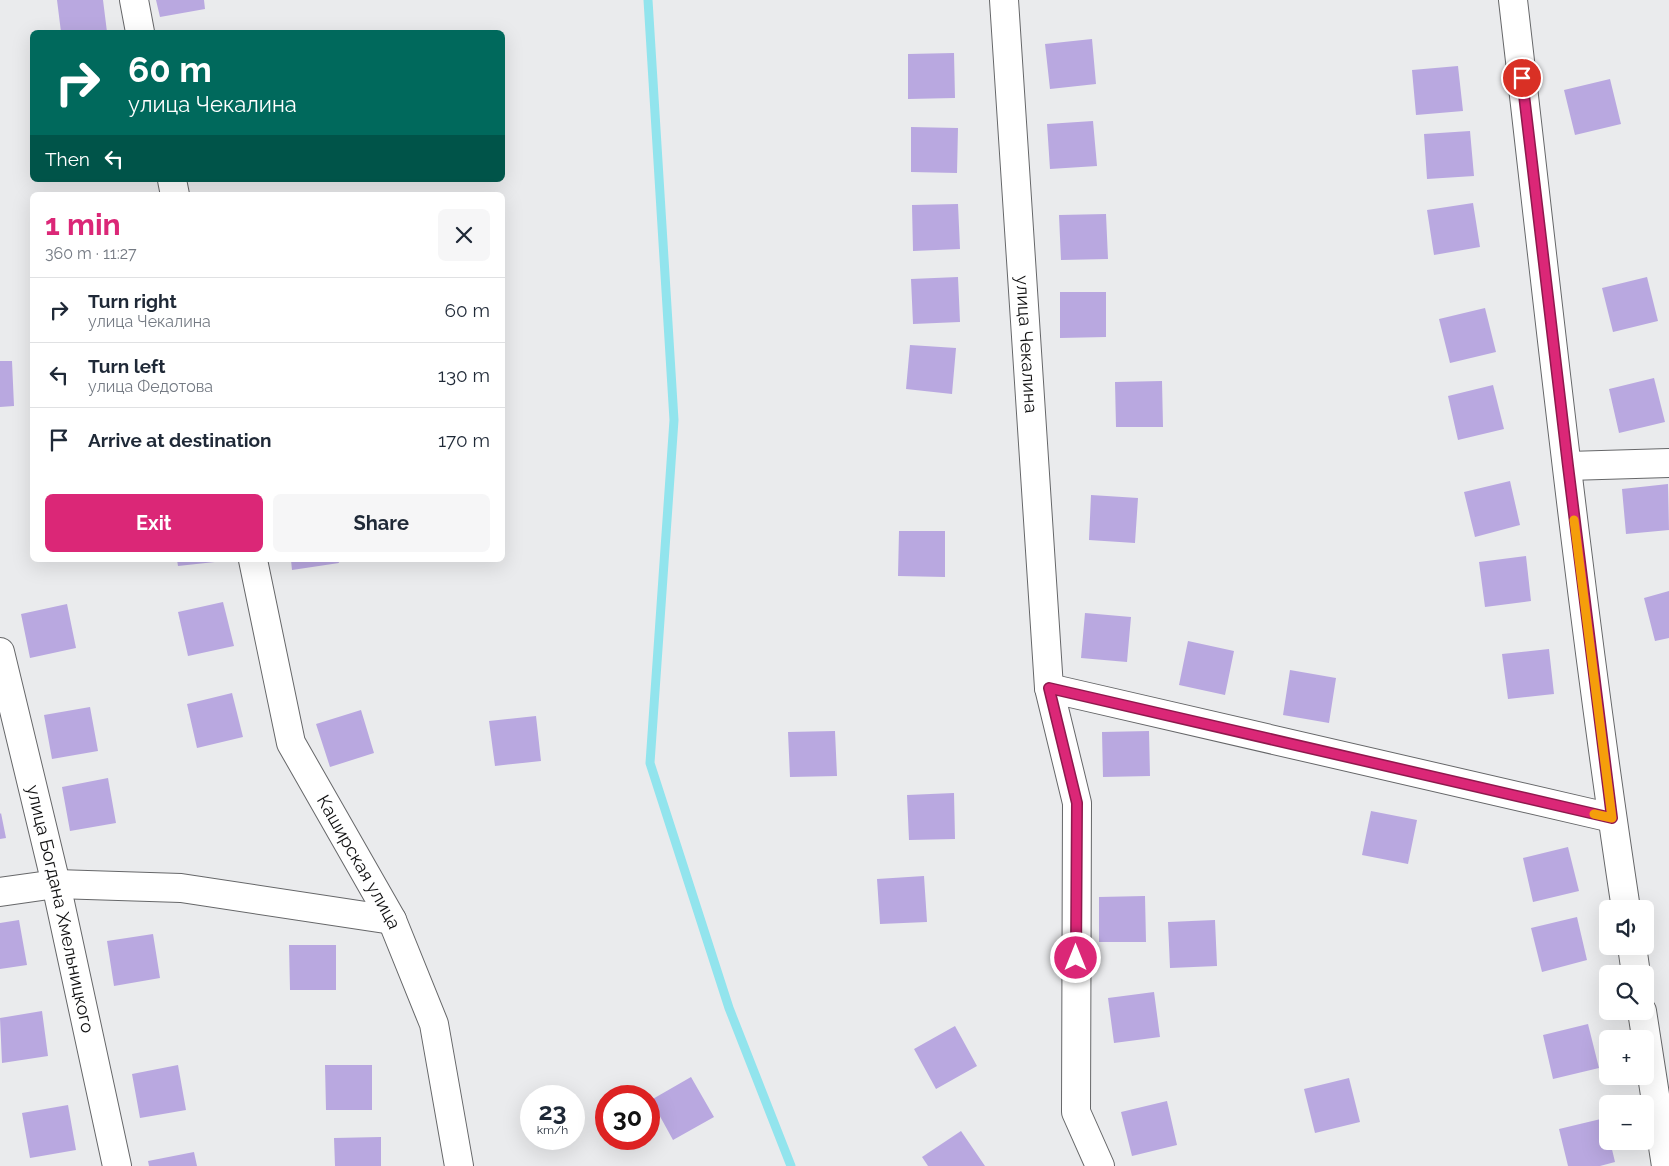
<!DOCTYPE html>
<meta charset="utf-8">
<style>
:root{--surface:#fff;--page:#f6f6f7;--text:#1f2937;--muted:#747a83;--line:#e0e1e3;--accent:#db2777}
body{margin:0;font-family:Raleway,sans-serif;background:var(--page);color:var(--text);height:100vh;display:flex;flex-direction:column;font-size:19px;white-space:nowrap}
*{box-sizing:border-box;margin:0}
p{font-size:16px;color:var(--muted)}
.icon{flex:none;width:28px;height:28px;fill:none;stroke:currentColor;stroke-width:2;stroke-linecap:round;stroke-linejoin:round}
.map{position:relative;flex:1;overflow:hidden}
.details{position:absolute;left:30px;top:192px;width:475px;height:370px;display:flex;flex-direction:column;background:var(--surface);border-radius:8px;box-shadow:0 5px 20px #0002}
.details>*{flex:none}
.guide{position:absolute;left:30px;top:30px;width:475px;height:152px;border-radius:8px;box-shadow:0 5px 20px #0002;background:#00695c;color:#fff;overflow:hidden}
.fabs{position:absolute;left:1599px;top:900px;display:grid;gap:10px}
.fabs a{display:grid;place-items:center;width:55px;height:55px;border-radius:8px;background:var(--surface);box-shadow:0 5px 20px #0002;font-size:25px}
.speed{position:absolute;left:520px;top:1085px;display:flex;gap:10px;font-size:25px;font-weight:700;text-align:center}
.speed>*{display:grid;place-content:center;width:65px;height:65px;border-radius:50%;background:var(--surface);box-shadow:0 5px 20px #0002;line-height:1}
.speed small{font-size:12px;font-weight:400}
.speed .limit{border:8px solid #d22;background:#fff;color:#111}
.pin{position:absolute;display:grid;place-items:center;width:42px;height:42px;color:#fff;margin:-21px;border:2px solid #fff;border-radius:50%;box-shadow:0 1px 5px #0007}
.me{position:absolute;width:55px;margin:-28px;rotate:0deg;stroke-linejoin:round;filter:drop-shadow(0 0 4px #0008)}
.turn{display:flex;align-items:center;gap:18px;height:105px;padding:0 15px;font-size:22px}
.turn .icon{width:65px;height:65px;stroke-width:2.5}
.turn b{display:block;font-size:35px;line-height:42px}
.then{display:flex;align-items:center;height:48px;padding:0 15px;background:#0003;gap:10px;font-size:19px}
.round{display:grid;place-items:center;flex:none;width:52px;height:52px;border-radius:8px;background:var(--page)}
.head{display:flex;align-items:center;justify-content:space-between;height:85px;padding:0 15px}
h1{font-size:30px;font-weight:700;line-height:38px;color:var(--accent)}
.primary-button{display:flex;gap:10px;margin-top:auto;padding:10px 15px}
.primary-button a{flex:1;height:58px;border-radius:8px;background:var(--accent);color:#fff;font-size:20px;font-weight:700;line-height:58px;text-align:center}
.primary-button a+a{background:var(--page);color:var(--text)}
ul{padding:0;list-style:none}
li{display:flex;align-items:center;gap:15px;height:65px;padding:0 15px;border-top:1px solid var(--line)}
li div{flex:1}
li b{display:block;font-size:19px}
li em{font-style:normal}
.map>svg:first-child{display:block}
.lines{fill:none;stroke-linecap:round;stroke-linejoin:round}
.stream{stroke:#92e4ed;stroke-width:9}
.building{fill:#b9a8e0}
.minor-casing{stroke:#666769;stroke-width:30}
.minor{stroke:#fff;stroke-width:28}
.route-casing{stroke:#8e194d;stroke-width:12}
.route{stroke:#db2777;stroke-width:9}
.slow{stroke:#f59e0b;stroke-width:9}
.labels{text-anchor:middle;stroke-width:4.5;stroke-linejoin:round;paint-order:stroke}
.street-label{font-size:18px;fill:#111112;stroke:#eaebed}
</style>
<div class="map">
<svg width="1669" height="1166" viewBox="0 0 1669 1166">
<rect width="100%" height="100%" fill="#eaebed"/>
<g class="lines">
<path class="stream" d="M648,0L674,420L650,763L729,1008L791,1166"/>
</g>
<path class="building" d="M57,0H103L107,32H61Z
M156,0H204L205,9L160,17Z
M1092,39L1096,84L1050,89L1045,44Z
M954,53L955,98L908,99V54Z
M1458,66L1463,111L1416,115L1412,70Z
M1610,79L1621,124L1575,135L1564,90Z
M1093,121L1097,166L1050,169L1047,124Z
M911,127L958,128L957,173L911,172Z
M1470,131L1474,176L1427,179L1424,134Z
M1473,203L1480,247L1434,255L1427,210Z
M958,204L960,249L913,251L912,205Z
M1106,214L1108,259L1061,260L1059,215Z
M958,277L960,322L913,324L911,279Z
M1647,277L1658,321L1613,332L1602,288Z
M1060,292H1106V337L1060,338Z
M1485,308L1496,352L1450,363L1439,319Z
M910,345L956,348L952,394L906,389Z
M0,361H12L14,406L0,407Z
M1654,378L1665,422L1619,433L1609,389Z
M1162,381L1163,427H1116L1115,382Z
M1493,385L1504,429L1458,440L1448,396Z
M1510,481L1520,525L1475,537L1464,492Z
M1668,484L1669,530L1626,534L1622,489Z
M1091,495L1138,498L1135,543L1089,540Z
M899,531H945V577L898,576Z
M1526,556L1531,601L1485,607L1479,562Z
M177,560H224V561L178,566Z
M291,560H338L339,563L292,570Z
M1669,591V638L1655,641L1644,598Z
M223,602L234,646L188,656L178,612Z
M67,604L76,648L30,658L21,614Z
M1085,613L1131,617L1127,662L1081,658Z
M1188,641L1234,651L1225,695L1179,685Z
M1549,649L1554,694L1508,699L1502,654Z
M1290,670L1336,678L1329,723L1283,715Z
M232,693L243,737L197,748L187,704Z
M90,707L98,751L52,759L44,715Z
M361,710L374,753L330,767L316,724Z
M536,716L541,761L495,766L489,721Z
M835,731L837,776L790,777L788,732Z
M1149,731L1150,776L1103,777L1102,732Z
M108,778L116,823L70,831L62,787Z
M954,793L955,839L909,840L907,795Z
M1371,811L1417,820L1408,864L1362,855Z
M1,813L6,838L0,839V814Z
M1568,847L1579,891L1533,902L1523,858Z
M924,876L927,922L880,924L877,879Z
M1145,896L1146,942H1099V897Z
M1577,917L1587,960L1542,972L1531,928Z
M19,920L27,965L0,969V923Z
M1215,920L1217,966L1170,968L1168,922Z
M153,934L160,978L114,986L107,941Z
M289,945H336V990H290Z
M1154,992L1160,1037L1114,1043L1108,998Z
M42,1011L48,1056L2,1063L0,1018Z
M1588,1024L1599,1068L1553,1079L1543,1035Z
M955,1026L977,1066L936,1089L914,1049Z
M178,1065L186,1110L140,1118L132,1074Z
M325,1065H372V1110H326Z
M691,1077L714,1117L673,1140L651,1100Z
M1349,1078L1360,1122L1315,1133L1304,1089Z
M1167,1101L1177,1145L1132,1156L1121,1112Z
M68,1105L76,1150L30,1158L22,1113Z
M1605,1118L1608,1141H1610L1615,1162L1600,1166H1568L1559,1129Z
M961,1131L985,1166H928L922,1157Z
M381,1137V1166H335L334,1138Z
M194,1152L197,1166H149L148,1161Z"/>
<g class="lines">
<g class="minor-casing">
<g id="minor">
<path d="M134,0L140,32"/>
<path id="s1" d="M1004,0L1049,688L1077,803L1076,1112L1100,1166"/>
<path d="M1513,0C1548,303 1580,607 1626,909"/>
<path d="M172,180L175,195"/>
<path d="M1568,466L1669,463"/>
<path id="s2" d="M253,560L291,743L392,920L434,1024L459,1166"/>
<path id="s3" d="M0,652L56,884L117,1166"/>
<path d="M1049,688L1612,818"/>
<path d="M0,892L56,884L181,888L392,920"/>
<path d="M1632,946L1636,974"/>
<path d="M1642,1011L1666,1166"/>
</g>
</g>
<use href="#minor" class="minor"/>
</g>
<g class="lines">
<g class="route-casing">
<path id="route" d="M1076,958L1077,803L1049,688L1612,818L1568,466L1522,78"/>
</g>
<use href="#route" class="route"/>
<path class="slow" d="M1574,520L1612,818L1594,814"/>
</g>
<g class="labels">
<g class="street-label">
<text dy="6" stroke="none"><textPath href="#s1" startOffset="345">улица Чекалина</textPath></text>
<text dy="6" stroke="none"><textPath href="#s2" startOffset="324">Каширская улица</textPath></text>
<text dy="6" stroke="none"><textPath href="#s3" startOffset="264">улица Богдана Хмельницкого</textPath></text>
</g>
</g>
</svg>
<div class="fabs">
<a><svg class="icon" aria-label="sound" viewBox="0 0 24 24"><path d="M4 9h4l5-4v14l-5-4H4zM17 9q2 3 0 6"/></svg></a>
<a><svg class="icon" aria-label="search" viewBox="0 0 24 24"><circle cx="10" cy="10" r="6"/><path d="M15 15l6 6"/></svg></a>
<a>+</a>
<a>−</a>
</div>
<div class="speed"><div>23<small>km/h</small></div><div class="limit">30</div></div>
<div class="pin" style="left:1522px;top:78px;background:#d93025"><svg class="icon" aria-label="arrive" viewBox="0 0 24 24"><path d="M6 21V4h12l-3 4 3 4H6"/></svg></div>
<svg class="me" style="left:1076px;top:958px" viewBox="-20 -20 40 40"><circle r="17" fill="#db2777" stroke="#fff" stroke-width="3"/><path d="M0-11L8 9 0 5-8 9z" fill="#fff"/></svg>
<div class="guide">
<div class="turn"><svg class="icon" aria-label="right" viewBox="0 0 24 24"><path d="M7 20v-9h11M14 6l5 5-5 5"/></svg><div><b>60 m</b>улица Чекалина</div></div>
<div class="then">Then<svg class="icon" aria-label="left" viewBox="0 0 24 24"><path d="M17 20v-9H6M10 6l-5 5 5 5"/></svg></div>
</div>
<section class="details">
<div class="head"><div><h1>1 min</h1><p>360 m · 11:27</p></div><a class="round"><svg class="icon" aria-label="close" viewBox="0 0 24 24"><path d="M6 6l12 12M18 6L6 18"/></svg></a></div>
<ul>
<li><svg class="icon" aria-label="right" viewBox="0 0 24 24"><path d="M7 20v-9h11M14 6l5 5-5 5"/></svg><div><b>Turn right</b><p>улица Чекалина</p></div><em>60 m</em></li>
<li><svg class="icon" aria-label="left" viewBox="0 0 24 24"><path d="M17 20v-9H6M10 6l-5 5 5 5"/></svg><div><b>Turn left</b><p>улица Федотова</p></div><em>130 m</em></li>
<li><svg class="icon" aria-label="arrive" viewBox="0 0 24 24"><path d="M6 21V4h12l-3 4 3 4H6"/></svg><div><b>Arrive at destination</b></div><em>170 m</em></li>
</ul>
<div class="primary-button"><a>Exit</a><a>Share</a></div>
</section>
</div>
